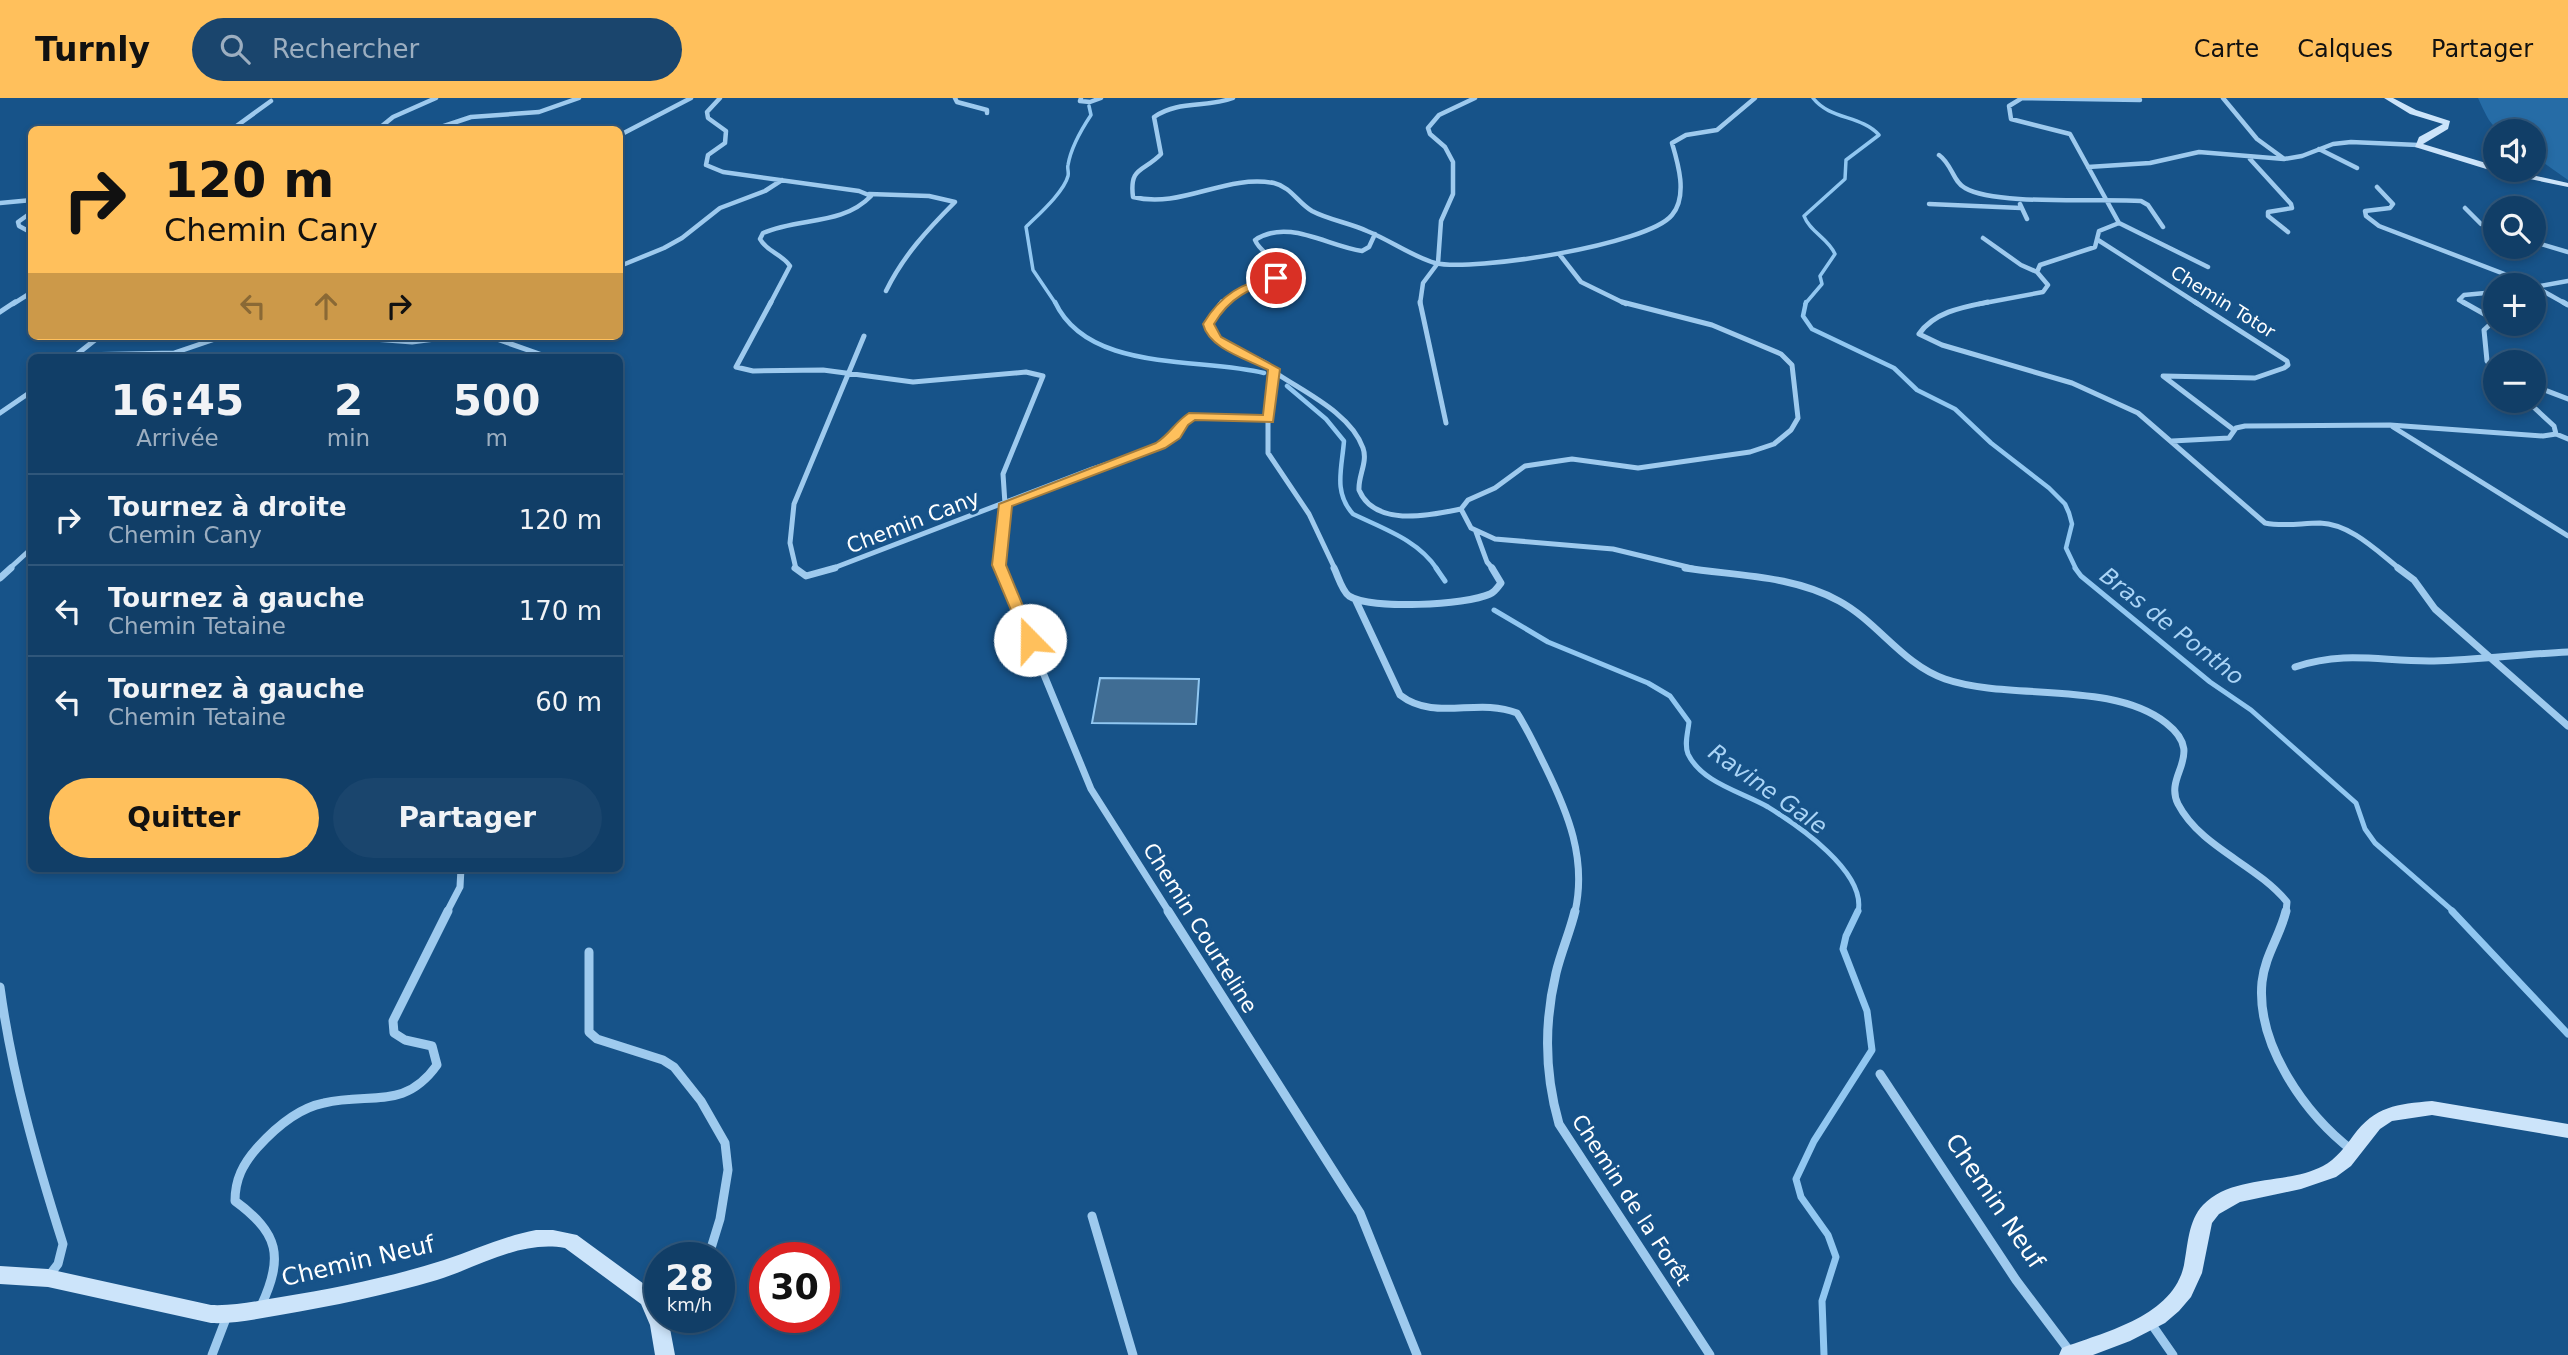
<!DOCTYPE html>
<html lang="fr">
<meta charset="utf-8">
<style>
:root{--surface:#113e67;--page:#1a456d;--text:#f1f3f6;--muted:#9caec0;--line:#30577b;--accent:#ffc05c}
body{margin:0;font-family:"DejaVu Sans",sans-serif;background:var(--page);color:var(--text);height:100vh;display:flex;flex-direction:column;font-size:26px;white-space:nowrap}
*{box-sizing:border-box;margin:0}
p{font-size:23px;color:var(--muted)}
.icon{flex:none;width:38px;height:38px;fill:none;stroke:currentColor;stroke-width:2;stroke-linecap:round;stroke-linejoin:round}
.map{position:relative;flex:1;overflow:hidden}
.panel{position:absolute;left:28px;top:256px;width:595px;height:518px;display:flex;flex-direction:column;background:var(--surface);border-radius:10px;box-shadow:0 4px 10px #0003,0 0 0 2px var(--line)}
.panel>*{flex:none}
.guide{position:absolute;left:28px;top:28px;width:595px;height:214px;border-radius:10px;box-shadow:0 4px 10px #0003,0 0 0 2px var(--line);background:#ffc05c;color:#111;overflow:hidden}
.controls{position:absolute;left:2483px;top:21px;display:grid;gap:14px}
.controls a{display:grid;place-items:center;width:63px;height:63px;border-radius:50%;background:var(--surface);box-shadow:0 4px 10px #0003,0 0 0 2px var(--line);font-size:35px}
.speed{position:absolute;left:644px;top:1144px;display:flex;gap:14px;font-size:35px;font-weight:700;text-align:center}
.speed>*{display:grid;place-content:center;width:91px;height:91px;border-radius:50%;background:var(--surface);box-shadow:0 4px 10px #0003,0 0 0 2px var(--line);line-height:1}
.speed small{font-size:18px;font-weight:400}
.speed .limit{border:10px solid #d22;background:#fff;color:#111}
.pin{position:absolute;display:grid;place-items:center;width:60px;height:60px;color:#fff;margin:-30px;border:4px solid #fff;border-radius:50%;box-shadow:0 2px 7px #0007}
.me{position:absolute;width:77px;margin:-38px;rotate:338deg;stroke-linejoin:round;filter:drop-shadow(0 0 5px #0008)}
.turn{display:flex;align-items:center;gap:24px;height:147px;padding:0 21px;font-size:32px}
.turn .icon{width:91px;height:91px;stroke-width:2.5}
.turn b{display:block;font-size:49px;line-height:60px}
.lanes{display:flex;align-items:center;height:66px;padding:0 21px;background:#0003;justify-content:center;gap:35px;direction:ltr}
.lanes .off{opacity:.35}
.eta{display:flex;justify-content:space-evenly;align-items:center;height:119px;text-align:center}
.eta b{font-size:42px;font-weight:700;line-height:49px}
.cta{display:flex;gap:14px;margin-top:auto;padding:14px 21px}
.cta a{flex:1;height:80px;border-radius:42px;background:var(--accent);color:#111;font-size:28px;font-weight:700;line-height:80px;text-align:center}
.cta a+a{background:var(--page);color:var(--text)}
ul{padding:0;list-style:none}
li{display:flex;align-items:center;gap:21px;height:91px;padding:0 21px;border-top:2px solid var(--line)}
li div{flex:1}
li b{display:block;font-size:26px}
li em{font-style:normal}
header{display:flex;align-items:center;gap:42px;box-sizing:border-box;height:98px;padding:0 35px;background:var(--accent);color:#111}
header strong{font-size:33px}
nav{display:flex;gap:38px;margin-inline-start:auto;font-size:24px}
.search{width:490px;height:63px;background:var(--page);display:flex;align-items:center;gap:18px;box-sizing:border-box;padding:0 24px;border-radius:38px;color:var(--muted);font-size:26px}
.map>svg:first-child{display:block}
.green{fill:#266ca6}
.water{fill:#406d94;stroke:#91c7f1;stroke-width:2}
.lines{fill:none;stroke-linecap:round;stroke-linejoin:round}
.stream-far3{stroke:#91c7f1;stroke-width:3.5}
.stream-far2{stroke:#91c7f1;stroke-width:4.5}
.stream-far1{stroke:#91c7f1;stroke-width:5}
.stream{stroke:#91c7f1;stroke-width:7}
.minor-far3{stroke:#9ecaee;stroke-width:4.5}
.minor-far2{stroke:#9ecaee;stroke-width:5}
.minor-far1{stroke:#9ecaee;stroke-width:7}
.minor{stroke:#9ecaee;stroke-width:9}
.secondary{fill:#cce4fa;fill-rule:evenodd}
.route{fill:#ffc05c;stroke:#a67d3c;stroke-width:2}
.labels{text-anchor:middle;stroke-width:7;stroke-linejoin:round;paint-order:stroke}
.far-street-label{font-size:18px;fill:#fff;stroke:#175389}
.street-label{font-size:21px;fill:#fff;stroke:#175389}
.water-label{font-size:23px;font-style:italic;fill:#aad4f6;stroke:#175389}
.near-street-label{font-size:24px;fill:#fff;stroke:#175389}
</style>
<header>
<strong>Turnly</strong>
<div class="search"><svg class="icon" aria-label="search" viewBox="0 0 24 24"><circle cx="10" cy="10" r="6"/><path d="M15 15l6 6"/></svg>Rechercher</div>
<nav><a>Carte</a><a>Calques</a><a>Partager</a></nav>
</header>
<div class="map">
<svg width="2568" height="1257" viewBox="0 0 2568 1257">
<rect width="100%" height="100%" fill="#175389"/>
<path class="green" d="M2478,0H2568V82L2534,58V33C2494,33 2495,37 2478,0Z"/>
<path class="water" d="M1100,580L1199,581L1196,626L1092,625Z"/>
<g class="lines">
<path class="stream-far3" d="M1056,206L1033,172L1026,129C1038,117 1064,94 1068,78C1069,74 1067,70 1068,67C1071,49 1081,32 1091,17L1089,8
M1805,206L1822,186L1820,178L1835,156C1828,140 1810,134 1804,118L1845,81L1846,62L1879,37C1861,17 1830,22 1813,0"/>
<path class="stream-far2" d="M1055,204C1088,275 1199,259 1264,275
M1806,204L1803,218L1812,231L1894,270L1917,292L1955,311L1991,345L2049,390L2065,406L2069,415L2072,426L2066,450L2076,471
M1287,288L1326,321L1344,343C1342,370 1333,394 1353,416C1384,431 1418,442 1437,471"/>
<path class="stream-far1" d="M1436,470L1445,483
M2075,470L2081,478L2210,584L2251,612L2356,705L2365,731L2375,745L2454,814
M1494,512L1548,544L1648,585L1670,598L1689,624C1688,634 1684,646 1688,656C1702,685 1742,694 1768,709C1797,727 1867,774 1858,814"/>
<path class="stream" d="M2452,813L2568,936
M1824,1257L1822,1203L1836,1159L1828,1137L1801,1099L1796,1081L1814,1043L1872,952L1867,913L1843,851L1846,838L1858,813"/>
<path class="minor-far3" d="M720,0L707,14L708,20L726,33L725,45L708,57L706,67L723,74L859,93L871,98C842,128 799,119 763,135L760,141C767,154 782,156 790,168L770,206
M955,0L957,4L987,12V15
M1081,0L1080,3L1090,4L1101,0
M1233,0C1207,10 1178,2 1154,19L1161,56C1144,74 1129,68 1133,99C1182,111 1225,76 1274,85C1291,89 1298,105 1312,113C1329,122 1350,125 1367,133C1390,142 1411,158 1435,165C1472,174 1648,147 1672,117C1688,98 1678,65 1672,45L1686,37L1717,32L1755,0
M2021,0L2140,2
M2223,0L2257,41L2283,60
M231,32L271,3
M377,32L393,19L436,0
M432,32L471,19L539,14L579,0
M620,37L691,0
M2319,51L2357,70
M1939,57C1952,66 1953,84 1965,90C1996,108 2100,100 2141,103L2148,107L2163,129
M2250,61L2291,106L2292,110L2268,114V118L2288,134
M2088,69L2150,65L2199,54L2284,61L2302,58L2333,46L2351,44L2418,47
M2377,89L2393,106L2390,110L2365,113L2366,118L2379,128L2533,187
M869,96L929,98L955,104C928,131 903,158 886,193
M0,105L32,102
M1929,106L2021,110
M2020,106L2027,121
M2465,110L2481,126L2496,132
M32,114L18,124L19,128L32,135
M2119,125L2208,169
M1983,140L2021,167L2037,174
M2098,142L2198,206
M2534,144L2568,154
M1560,157L1581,184L1626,206
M620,168L664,150L682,140L720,110L765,93L782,82
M2534,188L2566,206
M2534,189L2568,183
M13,206L32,194
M1220,206L1239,193L1284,176C1279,160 1261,157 1255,142C1288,120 1327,148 1362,153L1369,149L1375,136
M1420,206L1423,185L1438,165L1441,123L1453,96V64L1445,49L1430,36L1428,30L1439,17L1475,0
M1979,206L2043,194L2048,187L2037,174L2040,167L2095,149L2099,133L2119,125L2070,36L2011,21L2009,8L2022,0
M2466,206L2459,202L2464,197L2496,194"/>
<path class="minor-far2" d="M771,204L736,269L753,273L823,272L913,284L1026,274L1043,278L1003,376L1005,406L999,467L1001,471
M1222,204L1213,217L1209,230C1222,253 1246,253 1267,266C1272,269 1275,274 1279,277C1306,295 1351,316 1363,350C1368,364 1358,378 1359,392C1375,430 1431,417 1461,411
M1420,204L1446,325
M1988,204C1963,209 1934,214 1919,236L1942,247L2072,285L2138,315L2265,425C2284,429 2301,425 2320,425C2351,426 2378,454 2400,471
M2195,204L2287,263L2288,267L2284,270L2255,280L2163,278L2234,332
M2463,204L2495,222L2484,232L2487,263L2496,273
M2563,204L2568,207
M0,214L15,204
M335,238L412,244L458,238
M488,238L548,259
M76,257L100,238
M77,257L174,255L224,238
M1275,275L1268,321V355L1309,416L1335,471
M2534,288L2568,301
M2527,303L2554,328L2556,336
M0,315L32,293
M2393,329L2568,438
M2556,336L2568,341
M2172,343L2229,340L2236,330L2245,328L2390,327L2543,338L2556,336
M1461,411L1471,430L1495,441L1613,451L1696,471
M1461,411L1468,402L1495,390L1525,368L1572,361L1638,370L1750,354L1774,346L1791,332L1798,320L1792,267L1781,256L1712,227L1622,204
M1476,434L1487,464L1493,471
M9,471L32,450
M796,471L790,445L794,406L864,238
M831,471L1092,371L1158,349L1171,341L1193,318L1268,321"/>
<path class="minor-far1" d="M795,470L806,478L835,470
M1000,470L1091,691L1169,814
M1334,470C1338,478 1342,493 1349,498C1371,512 1466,507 1490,496C1495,494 1497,490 1501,485L1492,470
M1685,470C1737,478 1792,477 1839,503C1878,524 1902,566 1945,581C2009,603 2112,582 2166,625C2207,657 2163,676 2178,706C2201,750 2256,766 2287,804L2286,814
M2398,470L2414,482L2435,511L2568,628
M0,480L11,470
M1356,503L1400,597C1435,624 1477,599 1517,615C1528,632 1536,650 1545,668C1568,715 1587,761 1575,814
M2295,569C2347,552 2382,564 2434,563C2478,562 2523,556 2568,554
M447,814L460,789L461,770"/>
<path class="minor" d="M1168,813L1360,1115L1417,1257
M1575,813C1570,834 1561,854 1556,875C1544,925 1545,977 1559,1026L1710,1257
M2286,813C2280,838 2265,857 2262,884C2256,947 2305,1016 2353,1053
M589,854V934L597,941L663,962L674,969L701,1003L725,1045L728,1072L720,1121L708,1160
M0,889C12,977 36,1061 63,1146L58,1166L48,1179
M1880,976L2016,1182L2071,1255
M1092,1118L1133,1257
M261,1208C284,1159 279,1135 235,1103C235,1081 243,1066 257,1050C275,1030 298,1010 324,1005C371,994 404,1013 437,967L432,948L405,942L394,935L393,923L448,813
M2150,1224L2173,1257
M212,1257L227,1218"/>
<path class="secondary" d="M2384,0H2393L2416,12L2450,23L2448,31L2423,46L2496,68V72H2509L2568,85V89L2496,74L2415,49L2419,39L2443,26L2410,16Z
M2432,1003L2568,1026V1040L2432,1017L2392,1023L2380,1031L2351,1068L2336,1079L2301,1091L2240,1104L2219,1116L2212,1125L2202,1175L2191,1199L2179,1213L2165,1225L2130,1243L2093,1257H2059L2062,1250C2104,1234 2173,1219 2184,1167C2188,1147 2188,1123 2203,1107C2233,1076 2287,1087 2323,1068C2336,1061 2345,1049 2353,1038C2375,1008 2397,1006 2432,1003Z
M536,1132H553L577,1137L655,1194L660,1202V1220H668L675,1257H655L650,1227L641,1206L565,1150C520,1142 479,1169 437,1182C386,1197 333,1208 280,1217C257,1221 235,1226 211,1225L48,1189L0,1186V1168L48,1171L211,1207C235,1208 257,1203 281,1199C336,1190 391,1179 444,1162C475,1152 504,1138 536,1132Z"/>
</g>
<path class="route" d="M1276,177L1281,180L1279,182C1250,190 1230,199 1214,226L1221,239L1280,271L1273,324L1195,322L1188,327L1180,340L1165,350L1012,408L1006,467L1037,542L1035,545H1025L992,467L999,406L1156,345C1170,336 1175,324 1189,315L1263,317L1268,272C1247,261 1209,251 1203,226C1221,196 1242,185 1276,177Z"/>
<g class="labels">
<g class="far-street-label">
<text transform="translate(2223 204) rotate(32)" y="6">Chemin Totor</text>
</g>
<g class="street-label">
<text transform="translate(913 424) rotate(-21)" y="7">Chemin Cany</text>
<text transform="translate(1200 830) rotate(58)" y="7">Chemin Courteline</text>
<text transform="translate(1631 1102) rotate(57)" y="7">Chemin de la Forêt</text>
</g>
<g class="water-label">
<text transform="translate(2172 528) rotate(38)" y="8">Bras de Pontho</text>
<text transform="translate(1768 691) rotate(35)" y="8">Ravine Gale</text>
</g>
<g class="near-street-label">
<text transform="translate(1995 1103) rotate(56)" y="8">Chemin Neuf</text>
<text transform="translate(358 1163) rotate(-13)" y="8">Chemin Neuf</text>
</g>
</g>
</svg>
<div class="controls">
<a><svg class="icon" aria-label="sound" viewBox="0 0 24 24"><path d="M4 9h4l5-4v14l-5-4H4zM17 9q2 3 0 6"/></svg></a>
<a><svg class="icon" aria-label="search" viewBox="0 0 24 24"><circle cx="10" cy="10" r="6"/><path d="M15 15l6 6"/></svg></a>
<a>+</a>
<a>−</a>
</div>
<div class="speed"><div>28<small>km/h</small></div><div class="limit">30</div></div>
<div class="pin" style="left:1276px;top:180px;background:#d93025"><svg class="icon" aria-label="arrive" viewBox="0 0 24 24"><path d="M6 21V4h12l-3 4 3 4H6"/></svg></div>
<svg class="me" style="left:1030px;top:542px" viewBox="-20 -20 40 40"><circle r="19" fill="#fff"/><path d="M0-13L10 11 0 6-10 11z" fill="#ffc05c"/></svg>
<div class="guide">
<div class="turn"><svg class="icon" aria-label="right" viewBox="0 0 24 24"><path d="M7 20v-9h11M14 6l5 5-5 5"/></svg><div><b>120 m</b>Chemin Cany</div></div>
<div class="lanes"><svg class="icon off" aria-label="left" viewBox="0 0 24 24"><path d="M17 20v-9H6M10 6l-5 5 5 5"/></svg><svg class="icon off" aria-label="ahead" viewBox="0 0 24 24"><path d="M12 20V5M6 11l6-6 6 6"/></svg><svg class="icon" aria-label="right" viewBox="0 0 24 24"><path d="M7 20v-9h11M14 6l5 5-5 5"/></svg></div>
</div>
<section class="panel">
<div class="eta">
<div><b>16:45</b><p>Arrivée</p></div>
<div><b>2</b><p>min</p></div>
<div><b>500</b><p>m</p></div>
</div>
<ul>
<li><svg class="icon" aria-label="right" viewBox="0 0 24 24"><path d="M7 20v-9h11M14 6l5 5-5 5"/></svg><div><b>Tournez à droite</b><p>Chemin Cany</p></div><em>120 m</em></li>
<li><svg class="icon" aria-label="left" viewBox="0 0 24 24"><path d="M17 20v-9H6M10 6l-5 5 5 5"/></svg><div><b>Tournez à gauche</b><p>Chemin Tetaine</p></div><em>170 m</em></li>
<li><svg class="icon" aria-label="left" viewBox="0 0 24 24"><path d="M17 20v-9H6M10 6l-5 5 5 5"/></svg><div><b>Tournez à gauche</b><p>Chemin Tetaine</p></div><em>60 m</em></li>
</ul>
<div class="cta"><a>Quitter</a><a>Partager</a></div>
</section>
</div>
